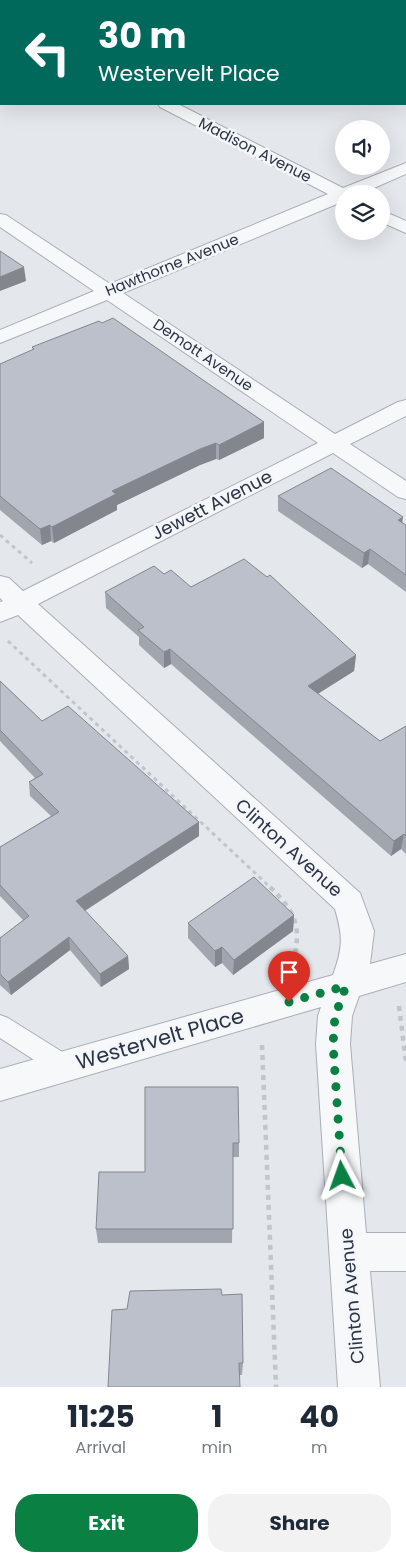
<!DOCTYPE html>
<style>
:root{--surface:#fff;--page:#f2f2f3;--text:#1f2937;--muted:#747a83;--accent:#0b8043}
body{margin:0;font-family:Poppins,sans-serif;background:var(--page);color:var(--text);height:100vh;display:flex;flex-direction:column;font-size:19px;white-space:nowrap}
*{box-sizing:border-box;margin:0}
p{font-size:16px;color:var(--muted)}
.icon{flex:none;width:28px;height:28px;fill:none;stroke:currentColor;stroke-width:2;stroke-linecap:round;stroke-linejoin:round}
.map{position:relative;height:1387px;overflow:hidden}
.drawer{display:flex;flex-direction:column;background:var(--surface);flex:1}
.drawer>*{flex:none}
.hud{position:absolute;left:0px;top:0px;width:406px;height:105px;box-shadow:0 5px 20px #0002;background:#00695c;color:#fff;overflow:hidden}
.controls{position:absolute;left:335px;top:120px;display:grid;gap:10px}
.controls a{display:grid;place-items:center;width:55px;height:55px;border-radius:50%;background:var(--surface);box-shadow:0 5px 20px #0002;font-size:25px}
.pin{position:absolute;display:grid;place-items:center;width:42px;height:42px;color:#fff;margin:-51px -21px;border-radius:50% 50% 50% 0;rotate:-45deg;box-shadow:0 0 5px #0007}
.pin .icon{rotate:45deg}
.me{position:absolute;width:55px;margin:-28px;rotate:356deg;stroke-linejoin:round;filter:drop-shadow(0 0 4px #0008)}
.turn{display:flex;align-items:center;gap:18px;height:105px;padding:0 15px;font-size:22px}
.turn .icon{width:65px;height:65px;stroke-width:2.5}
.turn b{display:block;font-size:35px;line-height:42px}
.eta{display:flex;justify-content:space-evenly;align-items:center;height:85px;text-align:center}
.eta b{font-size:30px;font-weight:700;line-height:35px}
.action{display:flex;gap:10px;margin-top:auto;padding:10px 15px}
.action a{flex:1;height:58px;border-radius:20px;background:var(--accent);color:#fff;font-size:20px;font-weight:700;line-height:58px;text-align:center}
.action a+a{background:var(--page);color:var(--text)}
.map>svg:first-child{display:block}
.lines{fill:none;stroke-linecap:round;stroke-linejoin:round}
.lane-casing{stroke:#a9aeb7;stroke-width:2}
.street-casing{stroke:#a9aeb7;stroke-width:2}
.path-far1{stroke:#c2c5cb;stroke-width:3;stroke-dasharray:4 4;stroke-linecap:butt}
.path{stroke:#c2c5cb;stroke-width:4.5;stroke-dasharray:5 5;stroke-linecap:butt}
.lane{fill:#f7f8fa;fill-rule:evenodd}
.street{fill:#f7f8fa;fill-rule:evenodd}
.wall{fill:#a1a5ae}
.shaded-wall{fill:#83868d}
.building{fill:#bbc0ca;stroke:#83868d}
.route{stroke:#0b8043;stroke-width:9;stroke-dasharray:0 16.2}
.labels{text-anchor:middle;stroke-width:5;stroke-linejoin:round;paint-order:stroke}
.far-street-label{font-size:15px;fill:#2b3445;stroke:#f4f6f9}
.street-label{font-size:18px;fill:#2b3445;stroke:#f4f6f9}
.near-street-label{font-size:21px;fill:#2b3445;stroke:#f4f6f9}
</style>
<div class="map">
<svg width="406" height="1387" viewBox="0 0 406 1387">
<rect width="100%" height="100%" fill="#e4e7ec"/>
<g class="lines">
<g class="lane-casing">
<path id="lane" d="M0,1015L8,1018L72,1058L76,1066L72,1074L64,1077L56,1074L0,1038Z"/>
</g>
<g class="street-casing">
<path id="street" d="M252,0H268L269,1H253Z
M0,14H1V23H0Z
M405,57H406V66H405Z
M158,104H178L343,188L406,163V174L360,194H344V201L123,293L335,434L398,402L406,400V416L350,444L406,481V499L398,497L333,453L38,604L360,893L374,931L370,964L406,954V982L359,996L352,1016L350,1044L366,1233H406V1271H370L380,1387H338L316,1044L318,1016L321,1007L0,1101V1069L333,975C343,948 343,936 335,909L18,615L0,622V602L3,601L0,598V576L9,578L23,591L318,443L107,300L0,343V330L94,291L0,227V214L6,215L110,284L328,194L160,107Z
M381,210L406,221V233L381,222Z"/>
</g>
<path class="path-far1" d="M0,535L32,563
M8,641L271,888"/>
<path class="path" d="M270,887C296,912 302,927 293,963
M399,1006L406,1062
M262,1045L276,1387"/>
<use href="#lane" class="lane"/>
<use href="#street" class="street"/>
</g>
<path class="wall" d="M32,347L264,422V438L219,460L216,459L200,465L117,505V510L54,543L51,541L42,545L0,510V364L33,350Z
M278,496L402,523L406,525V592L368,564L362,568L278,511Z
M164,574L191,587L356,655L354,671L318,694L380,741L406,726V854L401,849L391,856L171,664L164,668L139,645V637L106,608L105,592Z
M0,681L42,721L199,822V836L85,911L128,956L129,969L101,987L70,950L11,995L0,985V938L23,920L0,896V847L51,816L30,796L29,782L35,778L0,741Z
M294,915L293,931L233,975L222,963L215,967L188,938V923Z
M145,1087L239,1143V1157H233L232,1243H98L96,1229L145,1172Z
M222,1295L243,1363L242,1375H240L127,1309Z"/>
<path class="shaded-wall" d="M24,267L26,281L0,291V277Z
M264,422V438L219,460V445Z
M216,443V459L200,465L117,505V510L54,543L52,527L112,491L200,449Z
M403,517L401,532L398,520Z
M50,525L51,541L42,545L40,529Z
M370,549L368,564L362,568L364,553Z
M170,649L171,664L164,668V652Z
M356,655L354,671L306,701L308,686Z
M199,822V836L78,915L76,901Z
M404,834L401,849L391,856L394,841Z
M294,915L293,931L233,975L234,960Z
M69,937L70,950L11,995L8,982Z
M222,947V963L215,967V951Z
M128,956L129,969L101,987L100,974Z"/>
<path class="building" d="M0,251L24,267L0,277Z
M113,318L264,422L219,445L216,443L200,449L112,491L116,494L52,527L50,525L40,529L0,496V364L34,349L32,347L99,321L102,323Z
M331,468L403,517L398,520L406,525V575L370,549L364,553L278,496Z
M244,559L267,577L270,575L356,655L308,686L380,741L406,726V836L404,834L394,841L170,649L164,652L138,630L144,627L105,592L154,566L164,574L171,570L191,587Z
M0,681L42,721L68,706L199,822L76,901L128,956L100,974L69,937L8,982L0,974V938L29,916L0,885V847L59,812L29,782L43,774L0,730Z
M254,877L294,915L234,960L222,947L215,951L188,923Z
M145,1087H238L239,1143H233V1229H96L99,1172H145Z
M221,1289L222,1295L242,1294L243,1363H239L240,1387H108L112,1310L127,1309L130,1291Z"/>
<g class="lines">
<path class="route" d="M289,1002L346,986L335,1016L333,1044L342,1176"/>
</g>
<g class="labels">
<g class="far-street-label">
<text transform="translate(255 150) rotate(27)" y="5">Madison Avenue</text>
<text transform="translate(172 265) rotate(-22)" y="5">Hawthorne Avenue</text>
<text transform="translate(203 355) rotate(34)" y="5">Demott Avenue</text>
</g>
<g class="street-label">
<text transform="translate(212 505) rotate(-27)" y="6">Jewett Avenue</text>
<text transform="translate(289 848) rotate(42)" y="6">Clinton Avenue</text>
<text transform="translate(352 1296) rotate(-95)" y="6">Clinton Avenue</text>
</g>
<g class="near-street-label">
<text transform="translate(160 1039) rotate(-16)" y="7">Westervelt Place</text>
</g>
</g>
</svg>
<div class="controls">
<a><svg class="icon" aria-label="sound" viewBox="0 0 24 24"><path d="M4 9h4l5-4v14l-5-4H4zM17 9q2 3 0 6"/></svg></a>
<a><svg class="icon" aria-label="layers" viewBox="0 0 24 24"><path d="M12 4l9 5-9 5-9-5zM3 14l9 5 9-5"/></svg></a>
</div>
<div class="pin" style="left:289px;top:1002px;background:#d93025"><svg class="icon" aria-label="arrive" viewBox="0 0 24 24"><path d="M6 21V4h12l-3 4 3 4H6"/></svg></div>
<svg class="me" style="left:342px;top:1176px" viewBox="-20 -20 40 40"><path d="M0-17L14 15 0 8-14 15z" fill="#0b8043" stroke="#fff" stroke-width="4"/></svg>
<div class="hud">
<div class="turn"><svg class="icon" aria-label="left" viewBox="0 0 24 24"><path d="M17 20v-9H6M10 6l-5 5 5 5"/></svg><div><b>30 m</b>Westervelt Place</div></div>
</div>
</div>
<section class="drawer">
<div class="eta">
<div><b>11:25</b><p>Arrival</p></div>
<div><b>1</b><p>min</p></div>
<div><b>40</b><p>m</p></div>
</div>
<div class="action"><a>Exit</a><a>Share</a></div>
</section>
